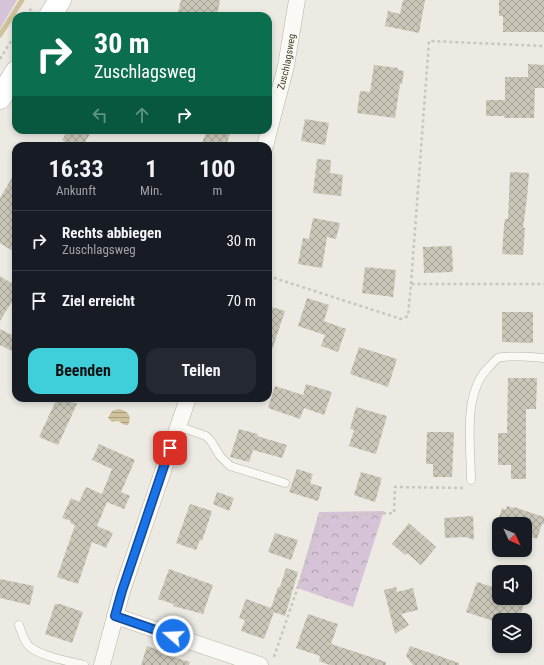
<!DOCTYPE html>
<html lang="de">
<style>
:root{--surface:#171b24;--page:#242831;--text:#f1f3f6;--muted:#9ea1a6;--line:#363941;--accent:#3ecfda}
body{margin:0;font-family:"Roboto Condensed",sans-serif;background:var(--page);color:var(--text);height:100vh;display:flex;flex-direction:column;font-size:15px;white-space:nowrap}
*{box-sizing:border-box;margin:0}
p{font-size:13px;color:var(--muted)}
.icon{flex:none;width:22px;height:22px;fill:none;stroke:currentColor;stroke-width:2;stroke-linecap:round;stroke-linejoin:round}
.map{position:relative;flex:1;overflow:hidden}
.sheet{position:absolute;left:12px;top:142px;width:260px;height:260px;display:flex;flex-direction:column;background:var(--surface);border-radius:12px;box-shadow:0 2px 6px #0003}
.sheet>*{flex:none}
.banner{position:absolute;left:12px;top:12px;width:260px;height:122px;border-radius:12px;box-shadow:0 2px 6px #0003;background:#0b6e4f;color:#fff;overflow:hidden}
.needle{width:26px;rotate:134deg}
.buttons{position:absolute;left:492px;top:517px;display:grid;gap:8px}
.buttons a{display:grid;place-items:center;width:40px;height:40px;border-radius:8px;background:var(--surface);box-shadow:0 2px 6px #0003;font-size:20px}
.pin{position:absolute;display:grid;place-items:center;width:34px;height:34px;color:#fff;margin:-17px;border-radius:8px;box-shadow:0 2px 6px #0006}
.me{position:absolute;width:44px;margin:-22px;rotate:289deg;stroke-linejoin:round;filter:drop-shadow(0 0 3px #0008)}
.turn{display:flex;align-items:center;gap:14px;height:84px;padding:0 16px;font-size:18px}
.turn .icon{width:52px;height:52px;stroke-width:2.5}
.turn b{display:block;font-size:28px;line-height:34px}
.lanes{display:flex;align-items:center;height:38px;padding:0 16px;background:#0003;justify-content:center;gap:20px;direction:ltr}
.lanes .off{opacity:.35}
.eta{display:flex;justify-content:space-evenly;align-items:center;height:68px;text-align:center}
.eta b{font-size:24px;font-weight:700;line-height:28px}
.cta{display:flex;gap:8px;margin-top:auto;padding:8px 16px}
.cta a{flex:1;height:46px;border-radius:12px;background:var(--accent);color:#111;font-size:16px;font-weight:700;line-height:46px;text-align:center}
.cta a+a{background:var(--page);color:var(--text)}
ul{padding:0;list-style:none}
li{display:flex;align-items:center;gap:12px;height:60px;padding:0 16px;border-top:1px solid var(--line)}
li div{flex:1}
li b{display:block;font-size:15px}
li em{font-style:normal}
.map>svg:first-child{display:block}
.grass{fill:#d6c3d7}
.park{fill:url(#park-crowns)}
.water{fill:url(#water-rules)}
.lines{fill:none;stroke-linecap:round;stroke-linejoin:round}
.stream{stroke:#cfc19b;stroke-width:5}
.building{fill:url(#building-cross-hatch)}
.lane-casing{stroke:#b7b4a7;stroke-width:9}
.street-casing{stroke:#b7b4a7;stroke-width:17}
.secondary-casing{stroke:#b7b4a7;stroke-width:23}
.path{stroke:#c8c6bd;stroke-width:2.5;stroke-dasharray:3 3;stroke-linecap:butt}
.lane{stroke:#faf9f6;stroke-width:8}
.street{stroke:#faf9f6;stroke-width:16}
.secondary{stroke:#fff;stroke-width:22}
.route-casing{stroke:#114b97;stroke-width:10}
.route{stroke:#1a73e8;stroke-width:7}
.labels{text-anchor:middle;stroke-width:3;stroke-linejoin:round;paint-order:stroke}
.street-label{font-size:10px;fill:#464229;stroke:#f9f8f3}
</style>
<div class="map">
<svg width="544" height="665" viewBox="0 0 544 665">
<defs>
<pattern id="park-crowns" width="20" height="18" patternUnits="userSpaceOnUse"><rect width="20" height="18" fill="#d6c3d7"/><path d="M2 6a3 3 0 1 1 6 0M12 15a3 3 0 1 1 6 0" fill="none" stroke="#afa0ae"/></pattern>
<pattern id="water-rules" width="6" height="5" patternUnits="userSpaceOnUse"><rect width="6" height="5" fill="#cfc19b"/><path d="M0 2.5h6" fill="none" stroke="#aa9e7e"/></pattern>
<pattern id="building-cross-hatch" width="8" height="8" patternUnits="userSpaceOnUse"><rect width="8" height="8" fill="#cac7b9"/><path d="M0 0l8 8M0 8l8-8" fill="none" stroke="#a6a396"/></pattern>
</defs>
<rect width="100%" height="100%" fill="#eceae3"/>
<path class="grass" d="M0,0H17L0,29Z"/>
<path class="park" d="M384,511L353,607L297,588L319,512Z"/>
<path class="water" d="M118,409C127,410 133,416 128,425H125L118,421L112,422L108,418L112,411Z"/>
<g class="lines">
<path class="stream" d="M0,35L22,0"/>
</g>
<path class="building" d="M181,0H220L217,16H177Z
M403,0H425L419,33L385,26L388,11L400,14Z
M499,0H544V32H503V16H499Z
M528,64L544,65V88H535L534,118H504V116H486V100H505V77H528Z
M374,65L398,68V70L404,71L402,84H400L395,118L357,113L360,91L370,92Z
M305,119L329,123L325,145L301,141Z
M68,130H92L83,146H72L62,140Z
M207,130H217L230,134L226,146H201Z
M317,159L331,160L330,173L343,175L341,196L313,193Z
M16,171V253L0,243V198Z
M510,172L529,173L527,198L523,228H525L523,255L502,254L504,226L505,219H508Z
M313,218L340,223L336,239L327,237L322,268L298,264L303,238L309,239Z
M452,246L453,272L424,273L423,247Z
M365,267L396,270L393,297L362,293Z
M0,276L16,286V295L0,321Z
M307,298L329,305L324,321L346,329L338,352L321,346L325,335L298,326Z
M268,306L285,311L270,356H268Z
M502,312H533V343L502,342Z
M0,329L16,337V353L0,345Z
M359,347L397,359L388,387L350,374Z
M508,378H537L536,409H526V479H511V465H498V433H507Z
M306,384L332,392L324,415L304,408L300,419L268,408L275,386L303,395Z
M57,398H64L77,404L58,445L39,437Z
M356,407L387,416L376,454L349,446L354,430L350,429Z
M239,429L258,434L257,436L287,445L282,458L253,450L249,462L230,457Z
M427,432H454L452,477H433V464H426Z
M99,444L135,460L121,492L130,496L124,509L107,502L97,526L113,533L106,548L92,542L78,584L57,577L75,525L70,523L71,521L62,518L71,498L79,502L86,487L102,494L112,469L92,460Z
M297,469L313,474L310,483L322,487L318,501L289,492Z
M361,472L382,478L375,502L354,495Z
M217,492L234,498L229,511L213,504Z
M190,504L212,511L202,541L200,540L196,550L176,543Z
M507,506L513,508L514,507L544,517V524H542L537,539L525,535V524H497L502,508L506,510Z
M473,516L474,540L465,537L445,538L444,518Z
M409,523L436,547L421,565L407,553L405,555L392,544Z
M275,533L298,540L291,560L268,552Z
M286,568L298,572L285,616L274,612L264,639L241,631L245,620L239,618L246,599L271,608L278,587H280Z
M169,569L213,585L203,614L173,606L174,604L158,599Z
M0,579L34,586L30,605L0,598Z
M477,582L499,589V598H526L519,620H499V623L466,612Z
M396,587L397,592L413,588L418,610L401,614L409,625L395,634L384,590Z
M55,604H60L83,612L72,643L45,634Z
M308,614L338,624L331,644L386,662V665H330L319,661L320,656L296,648Z
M147,646L167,653L166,655L190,662L189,665H141Z
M410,646L459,663V665H413L406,656Z"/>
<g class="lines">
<g class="lane-casing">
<path id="lane" d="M178,426L206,436L211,441L220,456L230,466L285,483
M471,480C471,445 462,393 489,367C491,365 495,360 498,358C506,355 534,357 544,358
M19,625C22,633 24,642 30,647C43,657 68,661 84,665"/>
</g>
<g class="street-casing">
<g id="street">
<path id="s1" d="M265,146L286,66L297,0"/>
<path d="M115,616L260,665"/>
<path d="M102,665L122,591L188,398"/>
</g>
</g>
<g class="secondary-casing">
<path id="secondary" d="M50,16L60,0
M0,98L16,72"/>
</g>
<path class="path" d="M26,16L33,6
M0,59L16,33
M268,276L401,319L408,316L411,284H544
M411,284L429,41L544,46
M274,657L322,516L394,513L395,487L463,488"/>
<use href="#lane" class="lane"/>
<use href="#street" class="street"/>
<use href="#secondary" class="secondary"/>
</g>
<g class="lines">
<g class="route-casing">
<path id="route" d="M170,448L122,591L115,616L173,636"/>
</g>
<use href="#route" class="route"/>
</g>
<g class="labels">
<g class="street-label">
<text dy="4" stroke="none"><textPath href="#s1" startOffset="87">Zuschlagsweg</textPath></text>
</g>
</g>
</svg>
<div class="buttons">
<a><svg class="needle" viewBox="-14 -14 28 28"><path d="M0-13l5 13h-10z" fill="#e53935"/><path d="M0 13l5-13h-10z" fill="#9ea1a6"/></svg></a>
<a><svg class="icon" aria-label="sound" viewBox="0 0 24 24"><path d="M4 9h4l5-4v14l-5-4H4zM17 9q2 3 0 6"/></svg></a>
<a><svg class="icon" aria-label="layers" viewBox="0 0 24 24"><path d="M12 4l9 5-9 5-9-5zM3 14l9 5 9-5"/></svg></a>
</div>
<div class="pin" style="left:170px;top:448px;background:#d93025"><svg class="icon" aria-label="arrive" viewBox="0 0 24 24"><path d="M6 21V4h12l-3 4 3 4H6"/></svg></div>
<svg class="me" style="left:173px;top:636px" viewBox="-20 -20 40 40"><circle r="17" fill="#1a73e8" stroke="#fff" stroke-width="3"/><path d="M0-11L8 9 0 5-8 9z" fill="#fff"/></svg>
<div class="banner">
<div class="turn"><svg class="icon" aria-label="right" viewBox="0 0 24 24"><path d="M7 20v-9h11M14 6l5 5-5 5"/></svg><div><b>30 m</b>Zuschlagsweg</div></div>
<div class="lanes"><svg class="icon off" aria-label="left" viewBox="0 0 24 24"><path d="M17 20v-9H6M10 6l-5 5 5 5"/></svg><svg class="icon off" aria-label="ahead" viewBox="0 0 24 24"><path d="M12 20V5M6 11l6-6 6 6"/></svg><svg class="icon" aria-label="right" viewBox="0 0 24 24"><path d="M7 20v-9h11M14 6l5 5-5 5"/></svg></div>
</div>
<section class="sheet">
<div class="eta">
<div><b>16:33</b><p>Ankunft</p></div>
<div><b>1</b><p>Min.</p></div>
<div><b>100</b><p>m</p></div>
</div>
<ul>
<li><svg class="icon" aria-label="right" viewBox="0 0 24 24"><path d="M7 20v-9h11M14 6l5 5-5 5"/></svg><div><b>Rechts abbiegen</b><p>Zuschlagsweg</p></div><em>30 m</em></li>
<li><svg class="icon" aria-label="arrive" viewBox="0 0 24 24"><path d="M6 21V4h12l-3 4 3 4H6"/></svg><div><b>Ziel erreicht</b></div><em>70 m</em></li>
</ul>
<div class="cta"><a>Beenden</a><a>Teilen</a></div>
</section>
</div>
